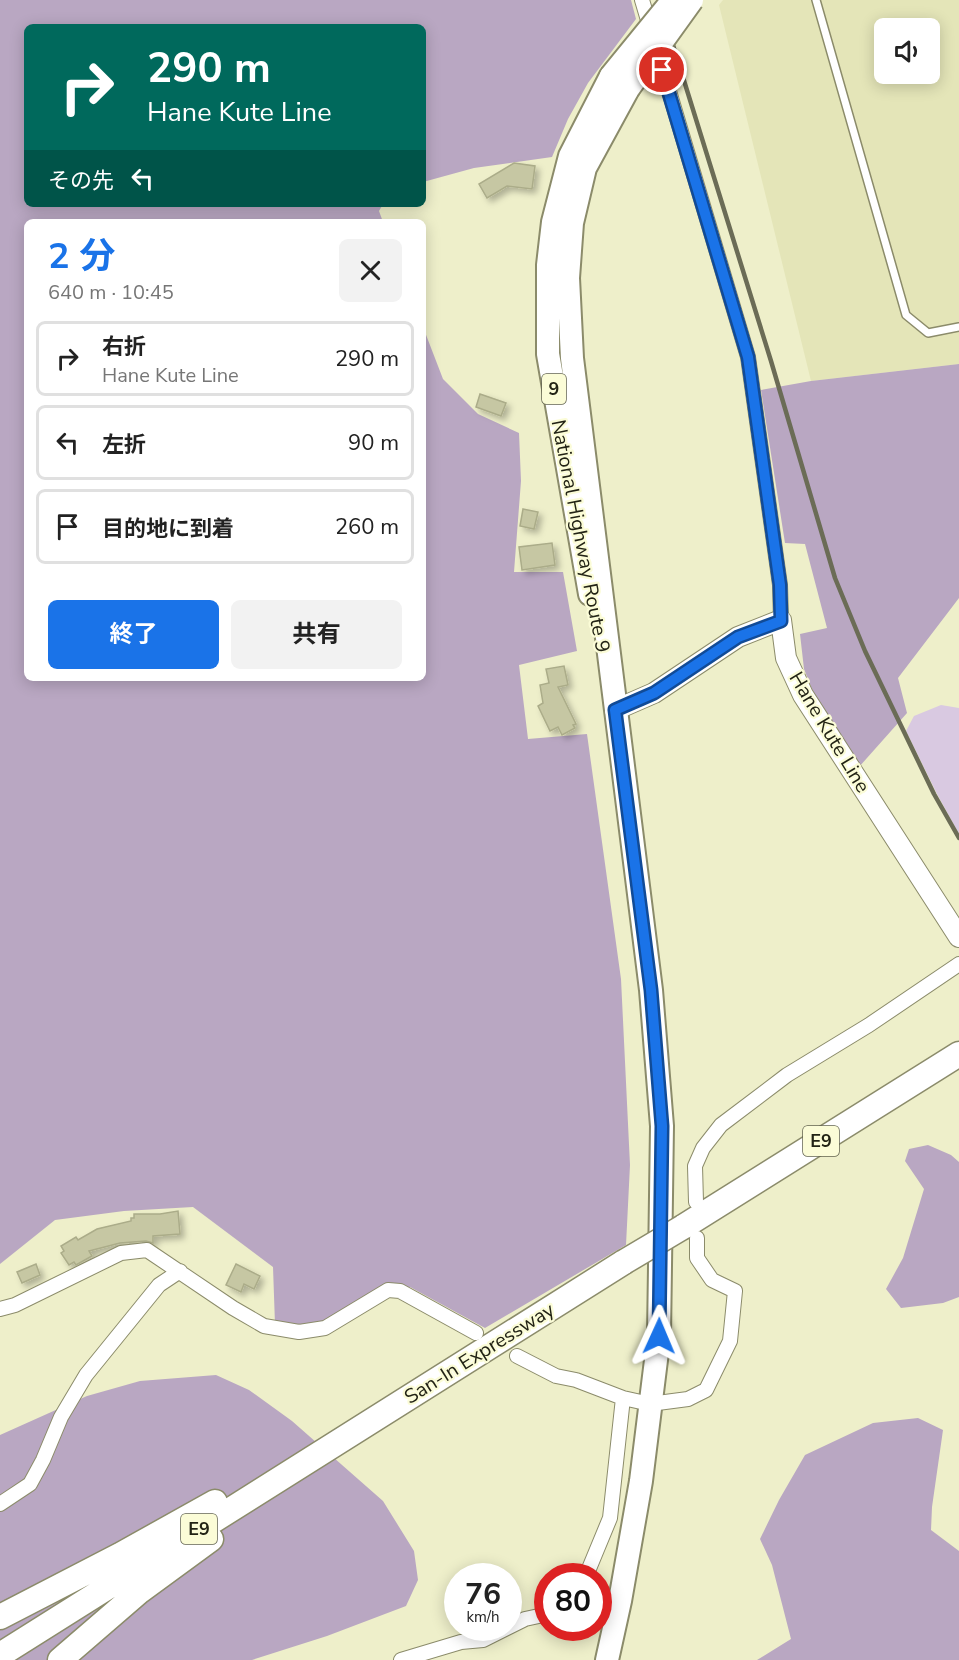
<!DOCTYPE html>
<html lang="ja">
<meta charset="utf-8">
<style>
:root{--surface:#fff;--page:#f2f2f2;--text:#222;--muted:#767676;--line:#e0e0e0;--accent:#1a73e8}
body{margin:0;font-family:"Nunito Sans","Noto Sans JP",sans-serif;background:var(--page);color:var(--text);height:100vh;display:flex;flex-direction:column;font-size:22px;white-space:nowrap}
*{box-sizing:border-box;margin:0}
p{font-size:20px;color:var(--muted)}
.icon{flex:none;width:33px;height:33px;fill:none;stroke:currentColor;stroke-width:2;stroke-linecap:round;stroke-linejoin:round}
.map{position:relative;flex:1;overflow:hidden}
.details{position:absolute;left:24px;top:219px;width:402px;height:462px;display:flex;flex-direction:column;background:var(--surface);border-radius:9px;box-shadow:0 3px 15px #0003}
.details>*{flex:none}
.guide{position:absolute;left:24px;top:24px;width:402px;height:183px;border-radius:9px;box-shadow:0 3px 15px #0003;background:#00695c;color:#fff;overflow:hidden}
.fabs{position:absolute;left:874px;top:18px;display:grid;gap:12px}
.fabs a{display:grid;place-items:center;width:66px;height:66px;border-radius:9px;background:var(--surface);box-shadow:0 3px 15px #0003;font-size:30px}
.speed{position:absolute;left:444px;top:1563px;display:flex;gap:12px;font-size:30px;font-weight:700;text-align:center}
.speed>*{display:grid;place-content:center;width:78px;height:78px;border-radius:50%;background:var(--surface);box-shadow:0 3px 15px #0003;line-height:1}
.speed small{font-size:15px;font-weight:400}
.speed .limit{border:9px solid #d22;background:#fff;color:#111}
.pin{position:absolute;display:grid;place-items:center;width:51px;height:51px;color:#fff;margin:-26px;border:3px solid #fff;border-radius:50%;box-shadow:0 2px 6px #0007}
.me{position:absolute;width:66px;margin:-33px;rotate:1deg;stroke-linejoin:round;filter:drop-shadow(0 0 4px #0008)}
.turn{display:flex;align-items:center;gap:21px;height:126px;padding:0 24px;font-size:27px}
.turn .icon{width:78px;height:78px;stroke-width:2.5}
.turn b{display:block;font-size:42px;line-height:51px}
.then{display:flex;align-items:center;height:57px;padding:0 24px;background:#0003;gap:12px;font-size:22px}
.round{display:grid;place-items:center;flex:none;width:63px;height:63px;border-radius:9px;background:var(--page)}
.head{display:flex;align-items:center;justify-content:space-between;height:102px;padding:0 24px}
h1{font-size:36px;font-weight:700;line-height:45px;color:var(--accent)}
.action{display:flex;gap:12px;margin-top:auto;padding:12px 24px}
.action a{flex:1;height:69px;border-radius:9px;background:var(--accent);color:#fff;font-size:24px;font-weight:700;line-height:69px;text-align:center}
.action a+a{background:var(--page);color:var(--text)}
ul{padding:0;list-style:none}
li{display:flex;align-items:center;gap:18px;height:75px;margin:0 12px 9px;padding:0 12px;border:3px solid var(--line);border-radius:9px}
li div{flex:1}
li b{display:block;font-size:22px}
li em{font-style:normal}
.map>svg:first-child{display:block}
.built{fill:#e4e5b8;fill-rule:evenodd}
.green{fill:#d9c9e1}
.forest{fill:#b9a7c2}
.building{fill:#c6c7a3;stroke:#abac89;stroke-width:1.5;filter:url(#shadow)}
.lines{fill:none;stroke-linecap:round;stroke-linejoin:round}
.service-casing{stroke:#8b8b6a;stroke-width:10}
.minor-casing{stroke:#8b8b6a;stroke-width:16}
.secondary-casing{stroke:#8b8b6a;stroke-width:22}
.trunk-casing{stroke:#8b8b6a;stroke-width:26}
.motorway-casing{stroke:#8b8b6a;stroke-width:27}
.service{stroke:#fff;stroke-width:7}
.minor{stroke:#fff;stroke-width:14}
.secondary{stroke:#fff;stroke-width:20}
.trunk{stroke:#fff;stroke-width:22}
.motorway{stroke:#fff;stroke-width:24}
.rail{stroke:#6b6c56;stroke-width:4.5}
.trunk-bridge-casing{stroke:#8b8b6a;stroke-width:26;stroke-linecap:butt}
.motorway-bridge-casing{stroke:#8b8b6a;stroke-width:27;stroke-linecap:butt}
.trunk-bridge{stroke:#fff;stroke-width:22}
.motorway-bridge{stroke:#fff;stroke-width:24}
.route-casing{stroke:#114b97;stroke-width:15}
.route{stroke:#1a73e8;stroke-width:10}
.labels{text-anchor:middle;stroke-width:4.5;stroke-linejoin:round;paint-order:stroke}
.shield{fill:#fbfcd7;stroke:#63644f;stroke-width:1.5}
.shield-label{font-size:18px;font-weight:bold;fill:#222315}
.street-label{font-size:20px;fill:#222315;stroke:#fbfcd7}
</style>
<div class="map">
<svg width="959" height="1660" viewBox="0 0 959 1660">
<defs>
<filter id="shadow"><feDropShadow dx="4" dy="4" stdDeviation="3" flood-color="#0004"/></filter>
</defs>
<rect width="100%" height="100%" fill="#eeefca"/>
<path class="built" d="M723,0H959V364L811,381L719,5ZM885,28H930V74H885Z"/>
<path class="green" d="M941,705L959,708V834L937,794L906,731L914,716Z"/>
<path class="forest" d="M0,0H631L636,19L588,83L568,119L552,157L474,168L423,182V27H27V204H383L379,211L383,222H27V678H423V327L443,379L478,414L519,433L521,481L514,572H563L577,651L519,665L528,739L587,734L621,979L630,1165L626,1245L485,1328L410,1287L384,1288L336,1319L308,1329L275,1324L273,1267L193,1207L124,1211L55,1220L0,1264Z
M959,364V598L898,678L907,713L859,767L823,717L804,669L800,634L827,628L805,544L785,543L761,390L811,381Z
M928,1145L951,1155L959,1162V1297L943,1303L901,1308L886,1289L903,1258L924,1189L905,1161L909,1149Z
M216,1375L249,1390L292,1421L383,1501L414,1551L418,1580L406,1606L327,1636L252,1660H0V1435L87,1396L140,1381Z
M918,1418L943,1430L932,1507L931,1530L959,1551V1660H757L791,1639L772,1565L760,1539L779,1500L805,1455L873,1423Z"/>
<path class="building" d="M514,163L535,166L532,189L507,186L487,198L479,184Z
M480,394L506,403L501,416L476,407Z
M523,509L538,512L534,529L520,526Z
M552,543L555,565L522,570L519,547Z
M564,666L568,685L558,687L576,724L573,725L575,728L562,735L558,727L550,731L538,706L543,703L540,685L549,683L546,669Z
M178,1211L180,1234L153,1236V1243L146,1241L120,1243L89,1251L92,1256L76,1265L74,1262L69,1265L61,1253L64,1251L61,1246L76,1237L78,1240L97,1229L131,1221V1218H134V1214H160Z
M36,1264L40,1275L22,1283L17,1272Z
M236,1264L260,1276L254,1289L244,1284L241,1292L226,1285Z"/>
<g class="lines">
<g class="service-casing">
<path id="service" d="M816,0L906,315L928,333L959,327"/>
</g>
<g class="minor-casing">
<path id="minor" d="M642,0L748,357L780,585L781,620
M696,1202L695,1166L703,1148L721,1125L787,1075L869,1025L959,964
M0,1309L15,1305L121,1253L147,1250L233,1308L264,1326L299,1332L325,1328L388,1290L400,1291L476,1333
M517,1356L556,1376L576,1380L623,1398L650,1404L688,1399L706,1390L730,1341L735,1291L712,1280L697,1258V1238
M0,1504L30,1484L43,1460L61,1417L86,1375L159,1285L180,1271
M586,1576L610,1518L623,1398
M401,1660L461,1642L483,1640L525,1619L548,1614"/>
</g>
<g class="secondary-casing">
<path id="secondary" d="M615,710L654,693L738,637L781,620L786,658L803,695L959,937"/>
</g>
<g class="trunk-casing">
<path id="trunk" d="M590,594L548,354V265L553,222L570,156L611,76
M607,1660L620,1601L641,1481L659,1336L662,1126L651,990L572,358L568,278L572,223L585,168L628,89"/>
</g>
<g class="motorway-casing">
<path id="motorway" d="M683,1227L959,1054
M0,1617L120,1555L215,1502
M0,1655L624,1262
M60,1660L140,1591L211,1539"/>
</g>
<use href="#service" class="service"/>
<use href="#minor" class="minor"/>
<use href="#secondary" class="secondary"/>
<use href="#trunk" class="trunk"/>
<use href="#motorway" class="motorway"/>
<path class="rail" d="M659,0L771,361L835,578L865,651L934,794L959,838"/>
<g class="trunk-bridge-casing">
<path id="trunk-bridge" d="M611,76L673,0
M628,89L692,0"/>
</g>
<g class="motorway-bridge-casing">
<path id="motorway-bridge" d="M624,1262L683,1227"/>
</g>
<use href="#trunk-bridge" class="trunk-bridge"/>
<use href="#motorway-bridge" class="motorway-bridge"/>
</g>
<g class="lines">
<g class="route-casing">
<path id="route" d="M659,1336L662,1126L651,990L615,710L654,693L738,637L781,621L780,585L748,357L662,70"/>
</g>
<use href="#route" class="route"/>
</g>
<g class="labels">
<g class="shield">
<rect x="542" y="374" width="24" height="30" rx="4.5"/>
<rect x="803" y="1126" width="36" height="30" rx="4.5"/>
<rect x="181" y="1514" width="36" height="30" rx="4.5"/>
</g>
<g class="shield-label">
<text x="554" y="395">9</text>
<text x="821" y="1147">E9</text>
<text x="199" y="1535">E9</text>
</g>
<g class="street-label">
<text transform="translate(581 536) rotate(79)" y="7">National Highway Route 9</text>
<text transform="translate(830 732) rotate(59)" y="7">Hane Kute Line</text>
<text transform="translate(479 1353) rotate(-32)" y="7">San-In Expressway</text>
</g>
</g>
</svg>
<div class="fabs">
<a><svg class="icon" aria-label="sound" viewBox="0 0 24 24"><path d="M4 9h4l5-4v14l-5-4H4zM17 9q2 3 0 6"/></svg></a>
</div>
<div class="speed"><div>76<small>km/h</small></div><div class="limit">80</div></div>
<div class="pin" style="left:662px;top:70px;background:#d93025"><svg class="icon" aria-label="arrive" viewBox="0 0 24 24"><path d="M6 21V4h12l-3 4 3 4H6"/></svg></div>
<svg class="me" style="left:659px;top:1336px" viewBox="-20 -20 40 40"><path d="M0-17L14 15 0 8-14 15z" fill="#1a73e8" stroke="#fff" stroke-width="4"/></svg>
<div class="guide">
<div class="turn"><svg class="icon" aria-label="right" viewBox="0 0 24 24"><path d="M7 20v-9h11M14 6l5 5-5 5"/></svg><div><b>290 m</b>Hane Kute Line</div></div>
<div class="then">その先<svg class="icon" aria-label="left" viewBox="0 0 24 24"><path d="M17 20v-9H6M10 6l-5 5 5 5"/></svg></div>
</div>
<section class="details">
<div class="head"><div><h1>2 分</h1><p>640 m · 10:45</p></div><a class="round"><svg class="icon" aria-label="close" viewBox="0 0 24 24"><path d="M6 6l12 12M18 6L6 18"/></svg></a></div>
<ul>
<li><svg class="icon" aria-label="right" viewBox="0 0 24 24"><path d="M7 20v-9h11M14 6l5 5-5 5"/></svg><div><b>右折</b><p>Hane Kute Line</p></div><em>290 m</em></li>
<li><svg class="icon" aria-label="left" viewBox="0 0 24 24"><path d="M17 20v-9H6M10 6l-5 5 5 5"/></svg><div><b>左折</b></div><em>90 m</em></li>
<li><svg class="icon" aria-label="arrive" viewBox="0 0 24 24"><path d="M6 21V4h12l-3 4 3 4H6"/></svg><div><b>目的地に到着</b></div><em>260 m</em></li>
</ul>
<div class="action"><a>終了</a><a>共有</a></div>
</section>
</div>
